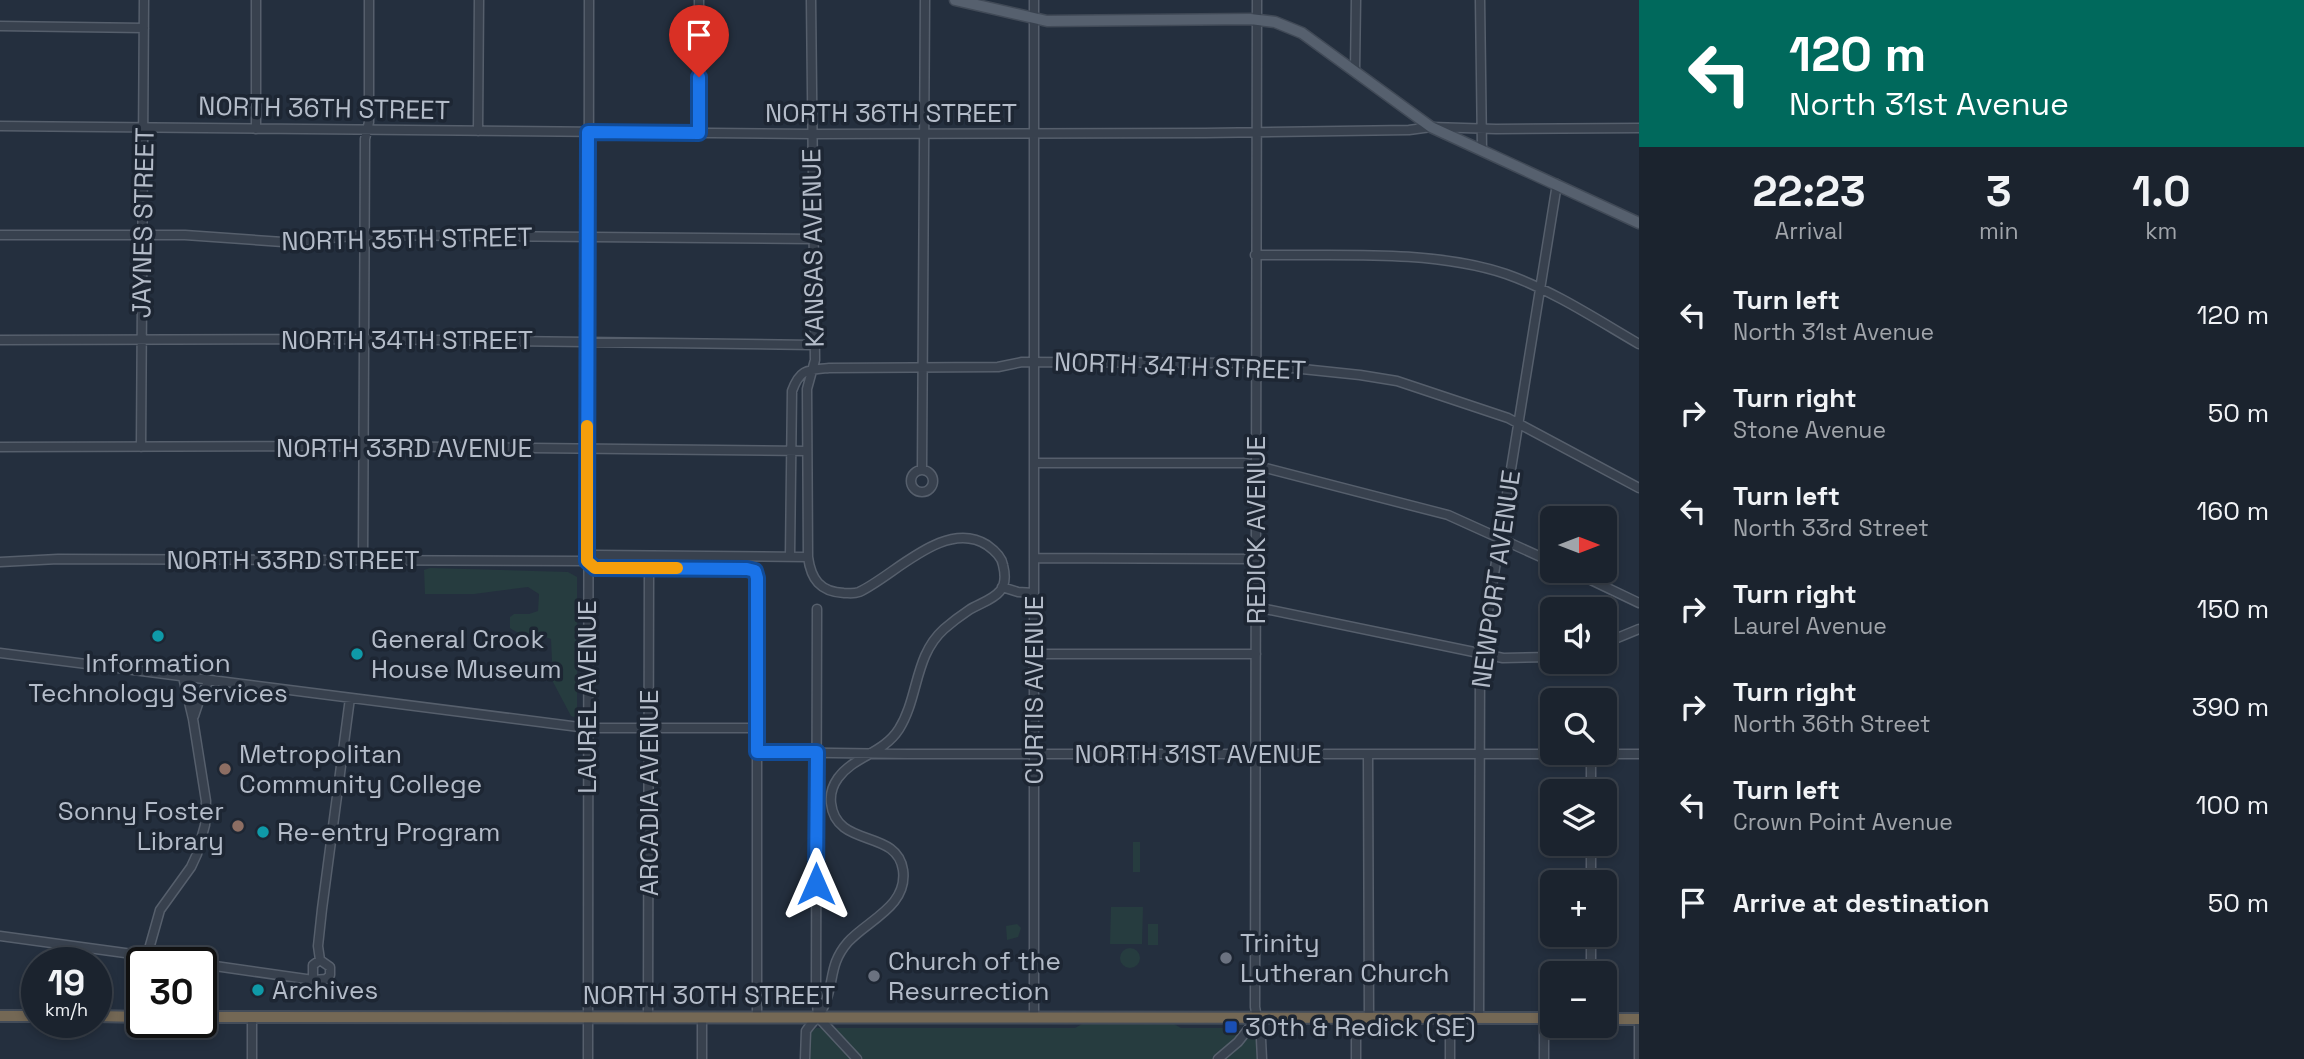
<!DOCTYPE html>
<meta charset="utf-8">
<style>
:root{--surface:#1b232e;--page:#282f3a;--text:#f1f3f6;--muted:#a0a4aa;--line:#39404a}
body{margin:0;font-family:"Space Grotesk",sans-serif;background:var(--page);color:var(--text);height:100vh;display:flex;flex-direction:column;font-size:26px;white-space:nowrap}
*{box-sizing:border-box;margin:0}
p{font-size:23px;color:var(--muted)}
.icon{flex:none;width:38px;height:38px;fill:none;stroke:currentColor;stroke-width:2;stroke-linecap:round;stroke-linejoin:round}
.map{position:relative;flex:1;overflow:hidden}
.panel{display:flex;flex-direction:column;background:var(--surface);width:665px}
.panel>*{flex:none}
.banner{background:#00695c;color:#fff;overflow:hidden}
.needle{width:46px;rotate:90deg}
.fabs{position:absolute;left:1540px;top:506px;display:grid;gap:14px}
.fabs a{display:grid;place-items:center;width:77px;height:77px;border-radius:10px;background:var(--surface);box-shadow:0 4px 10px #0003,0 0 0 2px var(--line);font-size:35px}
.speed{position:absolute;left:21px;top:947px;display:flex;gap:14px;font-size:35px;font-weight:700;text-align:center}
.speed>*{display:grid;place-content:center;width:91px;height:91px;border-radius:50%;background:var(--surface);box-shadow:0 4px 10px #0003,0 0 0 2px var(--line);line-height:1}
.speed small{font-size:18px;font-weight:400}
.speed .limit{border:4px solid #111;border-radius:10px;background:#fff;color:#111}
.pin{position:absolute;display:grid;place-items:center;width:60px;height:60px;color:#fff;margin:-72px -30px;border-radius:50% 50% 50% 0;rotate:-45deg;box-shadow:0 0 7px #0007}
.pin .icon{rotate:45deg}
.me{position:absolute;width:77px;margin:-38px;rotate:0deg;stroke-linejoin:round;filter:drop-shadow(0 0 5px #0008)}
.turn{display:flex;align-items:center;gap:24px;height:147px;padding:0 35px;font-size:32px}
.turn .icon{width:91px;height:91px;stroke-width:2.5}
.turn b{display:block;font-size:49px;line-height:60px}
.eta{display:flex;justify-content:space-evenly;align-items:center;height:119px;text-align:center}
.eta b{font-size:42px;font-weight:700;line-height:49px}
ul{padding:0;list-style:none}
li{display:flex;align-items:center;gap:21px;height:98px;padding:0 35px}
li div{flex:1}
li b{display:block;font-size:26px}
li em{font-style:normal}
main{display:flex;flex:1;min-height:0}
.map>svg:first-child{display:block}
.green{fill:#263c3f}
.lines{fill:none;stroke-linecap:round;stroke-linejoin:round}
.minor-casing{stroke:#565f6c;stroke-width:11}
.major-casing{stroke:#414a57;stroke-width:13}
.highway-casing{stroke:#434c59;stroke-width:14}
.minor{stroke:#38414e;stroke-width:8}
.major{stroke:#56606e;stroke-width:10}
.highway{stroke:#746855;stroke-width:10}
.route-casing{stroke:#114b97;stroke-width:18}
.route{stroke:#1a73e8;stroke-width:12}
.slow{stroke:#f59e0b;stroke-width:12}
.culture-dot{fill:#0f9aa8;stroke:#1d2633;stroke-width:2.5}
.education-dot{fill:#8d6e63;stroke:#1d2633;stroke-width:2.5}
.worship-dot{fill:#6b7280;stroke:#1d2633;stroke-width:2.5}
.transit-dot{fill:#1a4fb4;stroke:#1d2633;stroke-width:2.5}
.labels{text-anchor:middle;stroke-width:7;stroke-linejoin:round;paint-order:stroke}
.street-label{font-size:26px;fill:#b4bcc9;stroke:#1d2633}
.poi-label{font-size:26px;fill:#b4bcc9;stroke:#1d2633;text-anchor:start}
</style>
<main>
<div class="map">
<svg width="1639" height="1059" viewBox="0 0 1639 1059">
<rect width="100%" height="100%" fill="#242f3e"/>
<path class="green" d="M430,568L568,572L577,577V718L571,716L553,682L551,639C537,633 523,638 510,628V617L514,614H529L538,611L539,594L528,587L474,594H425L424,570Z
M1133,842H1140V872H1133Z
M1111,907H1143L1142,944H1110Z
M1017,924L1021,928L1018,937L1007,940L1006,926Z
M1148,924H1158V945H1148Z
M1120 958a10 10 0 1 1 20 0a10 10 0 1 1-20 0Z
M1144,1022L1172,1023L1181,1028H1229L1236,1032H1255L1258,1041V1059H810V1033L816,1028H1075L1084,1023Z"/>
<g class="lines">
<g class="minor-casing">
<path id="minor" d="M699,0V133
M1257,0L1255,1007L1261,1039L1262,1059
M1480,0L1482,149
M0,26L144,28
M1355,70L1356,0
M0,126L811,134L1205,133L1409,130L1431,127L1496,129L1639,128
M256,129V0
M478,131L479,0
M0,235H185L283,242L365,235L814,239
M1255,255C1334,256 1432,249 1506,274C1554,291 1596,319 1639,344
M0,340L365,339L814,345
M0,447L364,446L807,451
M141,447L144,0
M1034,463H1246L1448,515L1552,562
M922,469L925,0
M911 481a11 11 0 1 1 22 0a11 11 0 1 1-22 0Z
M790,556L792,391C800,369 807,370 829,368L998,367L1022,362L1245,363L1360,375L1397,381L1508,418L1639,488
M1034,558L1256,559
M363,560L365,139L369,122V0
M587,561L596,555L808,557
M0,562L58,559L587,561L595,568L747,569L755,571L757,578V1018
M1570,570L1639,603
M1002,587L1018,592L1034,593
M1256,607L1503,658L1552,657
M817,609L816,989L818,1017
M1605,643L1639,629
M0,653L587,728H757
M1034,654H1256
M194,716L200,698L209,680
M757,752L908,754H1639
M1368,755L1369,1018
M1591,791V754
M1591,882V844
M0,936L191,962
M147,956L160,910L191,867L197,854L205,825L206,801L193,719L183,677
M320,960L318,946L322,909L350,698
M201,964L313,980L326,979L330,975V967L320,960L313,965V980
M1591,973V934
M818,1017L857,1059
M648,1018L649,568
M1034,1018V0
M1479,1019L1480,661L1557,184
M1639,1019V1059
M252,1059V1017
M588,1059L589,0
M702,1059V1018
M805,1059L806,1031C812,1022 820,1016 824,1006C835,982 828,965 848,942C868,920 908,906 903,870C897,828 836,849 831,803C830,794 833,785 838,778C854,756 883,754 899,729C919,697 914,656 944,629C952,622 960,616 969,610C978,604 993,600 1000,591C1006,584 1005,573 1003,565C1002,557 994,550 987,545C945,518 894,576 859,592C854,594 849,593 844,593C820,592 811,579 808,557L807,389L815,360L811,0
M1218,1059L1238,1042L1257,1018
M1356,1059V1018
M1450,1059V1019
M1544,1059V1018"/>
</g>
<g class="major-casing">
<path id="major" d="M955,0L1047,21L1250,19L1275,22L1302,33L1431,127L1639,223"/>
</g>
<g class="highway-casing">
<path id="highway" d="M0,1016H37
M96,1016L142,1017
M201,1017L1552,1018
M1605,1019H1639"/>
</g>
<use href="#minor" class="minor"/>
<use href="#major" class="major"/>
<use href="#highway" class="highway"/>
</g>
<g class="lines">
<g class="route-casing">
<path id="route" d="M699,77V133L588,132L587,561L595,568L747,569L755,571L757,578V752H817L816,884"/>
</g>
<use href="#route" class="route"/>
<path class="slow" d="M587,426V561L595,568H677"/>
</g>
<g class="culture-dot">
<circle cx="158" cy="636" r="7"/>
<circle cx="357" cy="654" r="7"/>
<circle cx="263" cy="832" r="7"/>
<circle cx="258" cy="990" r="7"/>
</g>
<g class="education-dot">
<circle cx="225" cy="769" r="7"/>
<circle cx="238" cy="826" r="7"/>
</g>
<g class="worship-dot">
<circle cx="1226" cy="958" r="7"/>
<circle cx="874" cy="976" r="7"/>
</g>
<rect class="transit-dot" x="1224" y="1020" width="14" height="14" rx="3.5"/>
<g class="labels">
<g class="street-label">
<text transform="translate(324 108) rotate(1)" y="9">NORTH 36TH STREET</text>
<text x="891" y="122">NORTH 36TH STREET</text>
<text transform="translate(143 223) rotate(-89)" y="9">JAYNES STREET</text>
<text transform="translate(407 239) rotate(-1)" y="9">NORTH 35TH STREET</text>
<text transform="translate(813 248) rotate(-91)" y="9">KANSAS AVENUE</text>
<text x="407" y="349">NORTH 34TH STREET</text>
<text transform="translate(1180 366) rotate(2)" y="9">NORTH 34TH STREET</text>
<text x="404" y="457">NORTH 33RD AVENUE</text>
<text transform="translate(1256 530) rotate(-90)" y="9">REDICK AVENUE</text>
<text x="293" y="569">NORTH 33RD STREET</text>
<text transform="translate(1496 579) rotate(-82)" y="9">NEWPORT AVENUE</text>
<text transform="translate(1034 690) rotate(-90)" y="9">CURTIS AVENUE</text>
<text transform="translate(587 697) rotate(-90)" y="9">LAUREL AVENUE</text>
<text x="1198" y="763">NORTH 31ST AVENUE</text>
<text transform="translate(649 793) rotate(-90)" y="9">ARCADIA AVENUE</text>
<text x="709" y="1004">NORTH 30TH STREET</text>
</g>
<g class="poi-label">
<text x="371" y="648">General Crook<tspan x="371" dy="30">House Museum</tspan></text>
<text x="158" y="672" text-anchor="middle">Information<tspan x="158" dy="30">Technology Services</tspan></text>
<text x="239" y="763">Metropolitan<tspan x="239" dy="30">Community College</tspan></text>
<text x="224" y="820" text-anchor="end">Sonny Foster<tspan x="224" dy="30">Library</tspan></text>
<text x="277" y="841">Re-entry Program</text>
<text x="1240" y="952">Trinity<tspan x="1240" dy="30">Lutheran Church</tspan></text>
<text x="888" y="970">Church of the<tspan x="888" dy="30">Resurrection</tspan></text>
<text x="272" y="999">Archives</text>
<text x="1245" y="1036">30th &amp; Redick (SE)</text>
</g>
</g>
</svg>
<div class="fabs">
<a><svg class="needle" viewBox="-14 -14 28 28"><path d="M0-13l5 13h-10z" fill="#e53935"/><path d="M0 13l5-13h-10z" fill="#a0a4aa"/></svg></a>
<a><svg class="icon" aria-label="sound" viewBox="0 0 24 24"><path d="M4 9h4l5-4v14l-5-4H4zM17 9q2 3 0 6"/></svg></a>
<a><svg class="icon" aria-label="search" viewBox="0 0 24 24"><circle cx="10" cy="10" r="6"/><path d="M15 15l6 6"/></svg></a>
<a><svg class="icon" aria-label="layers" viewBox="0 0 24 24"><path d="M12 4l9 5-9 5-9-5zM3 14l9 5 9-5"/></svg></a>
<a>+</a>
<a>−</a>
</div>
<div class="speed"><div>19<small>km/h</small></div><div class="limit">30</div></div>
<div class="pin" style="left:699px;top:77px;background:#d93025"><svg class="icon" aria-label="arrive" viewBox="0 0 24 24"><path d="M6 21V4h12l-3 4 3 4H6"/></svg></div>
<svg class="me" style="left:816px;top:884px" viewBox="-20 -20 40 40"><path d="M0-17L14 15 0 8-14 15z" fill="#1a73e8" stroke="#fff" stroke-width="4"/></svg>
</div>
<section class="panel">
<div class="banner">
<div class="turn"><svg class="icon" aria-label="left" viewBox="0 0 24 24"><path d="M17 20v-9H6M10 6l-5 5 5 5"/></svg><div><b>120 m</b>North 31st Avenue</div></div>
</div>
<div class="eta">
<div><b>22:23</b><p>Arrival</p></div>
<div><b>3</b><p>min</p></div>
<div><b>1.0</b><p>km</p></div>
</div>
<ul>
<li><svg class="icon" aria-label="left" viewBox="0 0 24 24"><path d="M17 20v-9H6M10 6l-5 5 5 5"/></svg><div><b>Turn left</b><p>North 31st Avenue</p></div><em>120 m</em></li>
<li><svg class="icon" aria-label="right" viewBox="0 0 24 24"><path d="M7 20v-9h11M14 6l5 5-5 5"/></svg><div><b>Turn right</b><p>Stone Avenue</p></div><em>50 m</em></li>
<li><svg class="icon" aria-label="left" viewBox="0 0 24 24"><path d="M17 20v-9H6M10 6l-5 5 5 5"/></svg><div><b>Turn left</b><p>North 33rd Street</p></div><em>160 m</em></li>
<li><svg class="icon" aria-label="right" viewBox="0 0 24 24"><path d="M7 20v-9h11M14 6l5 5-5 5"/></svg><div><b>Turn right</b><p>Laurel Avenue</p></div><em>150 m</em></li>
<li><svg class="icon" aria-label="right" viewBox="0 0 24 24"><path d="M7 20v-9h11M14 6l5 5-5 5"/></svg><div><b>Turn right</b><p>North 36th Street</p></div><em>390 m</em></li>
<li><svg class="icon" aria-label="left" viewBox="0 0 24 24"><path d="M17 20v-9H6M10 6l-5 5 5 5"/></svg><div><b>Turn left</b><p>Crown Point Avenue</p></div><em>100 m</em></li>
<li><svg class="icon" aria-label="arrive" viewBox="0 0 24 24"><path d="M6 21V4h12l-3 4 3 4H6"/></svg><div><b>Arrive at destination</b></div><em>50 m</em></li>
</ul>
</section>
</main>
